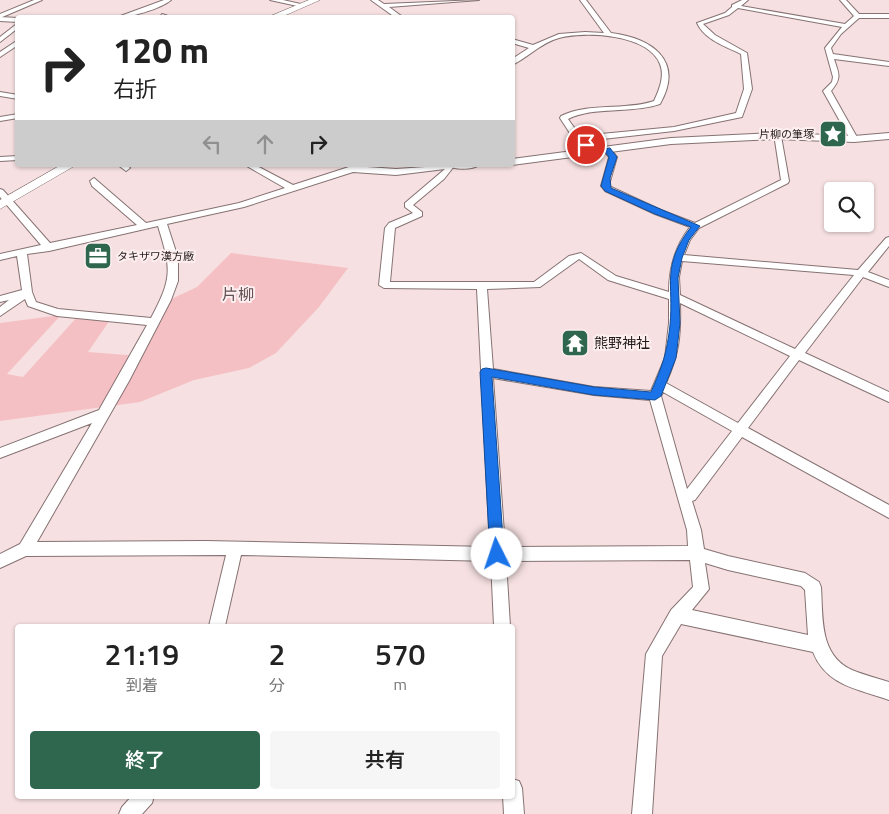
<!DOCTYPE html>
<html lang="ja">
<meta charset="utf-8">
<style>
:root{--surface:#fff;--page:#f6f6f6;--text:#222;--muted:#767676;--accent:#2e664e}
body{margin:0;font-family:"Titillium Web","Noto Sans JP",sans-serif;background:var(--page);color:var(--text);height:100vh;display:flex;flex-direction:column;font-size:19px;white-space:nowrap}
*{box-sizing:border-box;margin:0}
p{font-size:16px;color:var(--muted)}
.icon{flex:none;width:28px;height:28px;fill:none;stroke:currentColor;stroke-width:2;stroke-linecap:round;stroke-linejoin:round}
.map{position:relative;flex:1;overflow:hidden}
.panel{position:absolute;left:15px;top:624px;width:500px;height:175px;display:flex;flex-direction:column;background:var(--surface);border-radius:5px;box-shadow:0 1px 4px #0004}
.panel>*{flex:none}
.banner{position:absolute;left:15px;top:15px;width:500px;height:152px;border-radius:5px;box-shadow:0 1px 4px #0004;background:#fff;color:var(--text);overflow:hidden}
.buttons{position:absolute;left:824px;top:182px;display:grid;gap:10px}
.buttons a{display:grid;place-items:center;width:50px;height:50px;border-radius:5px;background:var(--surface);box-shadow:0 1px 4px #0004;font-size:25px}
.pin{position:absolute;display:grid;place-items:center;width:42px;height:42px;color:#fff;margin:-21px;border:2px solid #fff;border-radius:50%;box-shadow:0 1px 5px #0007}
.me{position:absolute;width:55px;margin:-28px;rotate:356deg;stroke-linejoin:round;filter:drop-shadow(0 0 4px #0008)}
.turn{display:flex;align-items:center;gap:18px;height:105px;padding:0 15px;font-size:22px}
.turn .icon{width:65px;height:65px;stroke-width:2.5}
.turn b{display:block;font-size:35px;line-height:42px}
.lanes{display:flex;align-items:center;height:48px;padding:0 15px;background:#0003;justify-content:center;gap:25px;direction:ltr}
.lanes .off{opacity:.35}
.eta{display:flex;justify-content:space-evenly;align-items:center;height:85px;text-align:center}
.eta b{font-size:30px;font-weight:600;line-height:35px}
.action{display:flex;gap:10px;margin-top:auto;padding:10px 15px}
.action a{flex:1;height:58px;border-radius:5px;background:var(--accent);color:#fff;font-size:20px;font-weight:600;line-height:58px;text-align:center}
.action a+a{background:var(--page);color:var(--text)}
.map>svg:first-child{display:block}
.green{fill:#f5c0c4}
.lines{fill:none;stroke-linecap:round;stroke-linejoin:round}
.minor-casing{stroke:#867273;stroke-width:2}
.tertiary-casing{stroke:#867273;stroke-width:2}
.secondary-casing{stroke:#867273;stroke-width:1}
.minor{fill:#fff;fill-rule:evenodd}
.tertiary{fill:#fff;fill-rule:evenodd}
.secondary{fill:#fff;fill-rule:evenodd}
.route{fill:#1a73e8;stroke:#114b97}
.labels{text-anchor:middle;stroke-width:4;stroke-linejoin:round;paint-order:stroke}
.far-poi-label{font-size:11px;fill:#221a1a;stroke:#fdeff0;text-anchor:end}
.poi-label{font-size:14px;fill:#221a1a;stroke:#fdeff0;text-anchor:start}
.quarter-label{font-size:16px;fill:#655254;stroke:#fdeff0}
</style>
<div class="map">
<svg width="889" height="814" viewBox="0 0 889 814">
<rect width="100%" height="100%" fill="#f6e0e1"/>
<path class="green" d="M231,253L348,268L319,307L276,353L249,368L194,380L140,402L0,421V323L61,315L7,374L23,377L78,316L110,320L88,352L139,356L167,301L197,287Z"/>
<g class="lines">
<g class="minor-casing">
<path id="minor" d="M34,0H42L0,18V14Z
M164,0H171C161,9 128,18 115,18Z
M270,0H283L305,5L302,7Z
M371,0H378L384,4L479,0L389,7L404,18H396Z
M580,0H586L611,33C651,38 685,60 660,104C630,114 594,106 568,119L580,136L674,127L736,113L744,89L741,54C725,46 705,40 697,23L725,13L732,7V5L742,0H748L741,6L845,24L854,16L840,0H846L859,14H889V18H859L841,34L831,48L833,54L889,62V66L834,59C839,74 842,78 831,91L858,139L851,141L823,91L832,82L833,77L825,48L842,27L738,8L729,15L703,24L715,35L747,53L752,89L742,117L674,131L585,141L598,152L594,154L575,141L560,118L561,116C590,102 624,111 654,101C659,90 665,76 660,64C648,34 585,31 559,38C540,43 529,57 512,65V59L529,48L512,43V39L533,45L559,34L585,32L604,33Z
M162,14L171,17L172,18L160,17Z
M18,23V28L0,42V37Z
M18,40V45L0,57V52Z
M0,92L18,95V99L0,96Z
M18,114V118L0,121V117Z
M774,134L781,136L789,181L788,183L699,228L690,240L684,255L858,270L886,238L889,237V246L868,272L889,280V287L863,277L805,353L889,392V402L799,360L748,428L889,505V518L742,437L695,500L692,501L701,530L704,549L728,556L805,573L819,582L821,587C823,618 819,655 852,670C864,675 877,678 889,682V700C859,689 826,686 813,652L681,624L662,656L652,814H632L646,654L671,610L693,587L690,560L506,561L510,626H494L491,561L241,555L225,626H209L226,555L26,556L0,568V554L20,544L92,423L0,458V448L99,410L147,325L57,316L28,306L25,299L0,316V307L9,300L0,302V296L22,290L17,256L0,260V254L41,245L0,197V189L3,190L50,243L137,225L92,186L90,181L94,178L146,223L239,203L285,188L245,165H255L293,185L352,166L396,169L455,165L444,179L413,205L422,212V216L395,228L390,282H534L569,256L581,253L616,276L669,292C669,267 675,246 690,227L655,214L605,191L601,186L609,157L603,150L610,148L617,157L609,185L611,187L661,210L695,223L781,180ZM445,169L405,203V207L413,213L389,223L385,228L379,285L384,288L477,289L490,547L205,541L37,542L129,381L171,300L178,281V258L167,224L244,207L353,172L396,175ZM158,226C171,269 173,277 151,318L58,309L36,302L32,292L27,254L49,251ZM579,259L608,280L669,299V323L665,358L651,391L594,387L493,369L487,289L540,287ZM682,261L854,275L795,349L680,295L679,277ZM680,303L790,356L738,423L666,383C679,354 681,336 680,303ZM493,378L594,395L650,400L687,530L688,546L505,547ZM663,392L732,431L687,489L661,396ZM705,563L728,570L801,586L805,590L808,635L692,610L709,589Z
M18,156V160L0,161V157Z
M118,165H127L130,168L126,171Z
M512,779L519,781L522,788L524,814H504L503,796H512Z
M132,796H154L152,803L142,814H119L122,807Z"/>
</g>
<g class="tertiary-casing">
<path id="tertiary" d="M0,17L18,18V22L0,21Z
M777,133L854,136L889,133V139L854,142L777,139L671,144L512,165H511L512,159L671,138Z
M447,165H479C473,170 453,170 447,165Z"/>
</g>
<g class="secondary-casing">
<path id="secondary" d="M309,0H320L279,18H266Z
M61,165H76L0,209V200Z"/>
</g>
<use href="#minor" class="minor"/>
<use href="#tertiary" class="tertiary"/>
<use href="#secondary" class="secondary"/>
</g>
<path class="route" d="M583,144H588L595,150L610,148L617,157L610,178L611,188L700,226L689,240L682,258L678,278L680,323L676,358L661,396L655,400L594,395L492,377L504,554L502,558L497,560L492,558L490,554L480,372L482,369L486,368L594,387L651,392C662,367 667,353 670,325C674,283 661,266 691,227L655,214L605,191L601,186L609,157L605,152L591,154L583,147Z"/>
<defs>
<g id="sight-square" transform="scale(1.4375)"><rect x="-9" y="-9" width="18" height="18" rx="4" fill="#2e664e" stroke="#fdeff0"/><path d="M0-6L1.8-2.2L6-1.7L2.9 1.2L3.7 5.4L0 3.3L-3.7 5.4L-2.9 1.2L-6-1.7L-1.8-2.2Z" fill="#fff"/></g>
<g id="office-square" transform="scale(1.4375)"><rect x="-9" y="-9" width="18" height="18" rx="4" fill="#2e664e" stroke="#fdeff0"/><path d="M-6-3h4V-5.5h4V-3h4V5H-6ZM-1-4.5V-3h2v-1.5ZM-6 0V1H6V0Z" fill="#fff"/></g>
<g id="temple-square" transform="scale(1.4375)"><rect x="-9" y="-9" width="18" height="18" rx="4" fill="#2e664e" stroke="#fdeff0"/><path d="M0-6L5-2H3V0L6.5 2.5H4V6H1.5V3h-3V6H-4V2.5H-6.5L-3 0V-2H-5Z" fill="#fff"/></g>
</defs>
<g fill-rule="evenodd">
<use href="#sight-square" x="833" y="134"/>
<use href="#office-square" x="98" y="256"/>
<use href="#temple-square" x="575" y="343"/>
</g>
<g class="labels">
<g class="far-poi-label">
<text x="814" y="138">片柳の筆塚</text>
<text x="117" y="260" text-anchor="start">タキザワ漢方廠</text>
</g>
<g class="poi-label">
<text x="594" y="348">熊野神社</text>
</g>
<g class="quarter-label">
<text x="238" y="300">片柳</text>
</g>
</g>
</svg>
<div class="buttons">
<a><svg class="icon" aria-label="search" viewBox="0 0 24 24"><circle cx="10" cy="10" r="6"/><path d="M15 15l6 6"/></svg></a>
</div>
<div class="pin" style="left:586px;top:145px;background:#d93025"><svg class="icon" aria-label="arrive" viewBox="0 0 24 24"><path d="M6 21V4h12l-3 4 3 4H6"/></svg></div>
<svg class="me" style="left:497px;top:554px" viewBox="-20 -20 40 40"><circle r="19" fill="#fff"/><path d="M0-13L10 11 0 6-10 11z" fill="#1a73e8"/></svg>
<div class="banner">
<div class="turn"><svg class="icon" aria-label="right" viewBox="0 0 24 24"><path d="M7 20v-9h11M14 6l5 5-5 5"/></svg><div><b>120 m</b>右折</div></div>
<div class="lanes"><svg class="icon off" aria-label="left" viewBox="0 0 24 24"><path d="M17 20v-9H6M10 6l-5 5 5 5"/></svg><svg class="icon off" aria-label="ahead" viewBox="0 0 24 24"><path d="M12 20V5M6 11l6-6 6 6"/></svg><svg class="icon" aria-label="right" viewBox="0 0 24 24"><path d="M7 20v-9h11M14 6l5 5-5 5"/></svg></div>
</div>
<section class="panel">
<div class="eta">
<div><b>21:19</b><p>到着</p></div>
<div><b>2</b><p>分</p></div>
<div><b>570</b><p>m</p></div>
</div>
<div class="action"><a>終了</a><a>共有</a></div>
</section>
</div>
